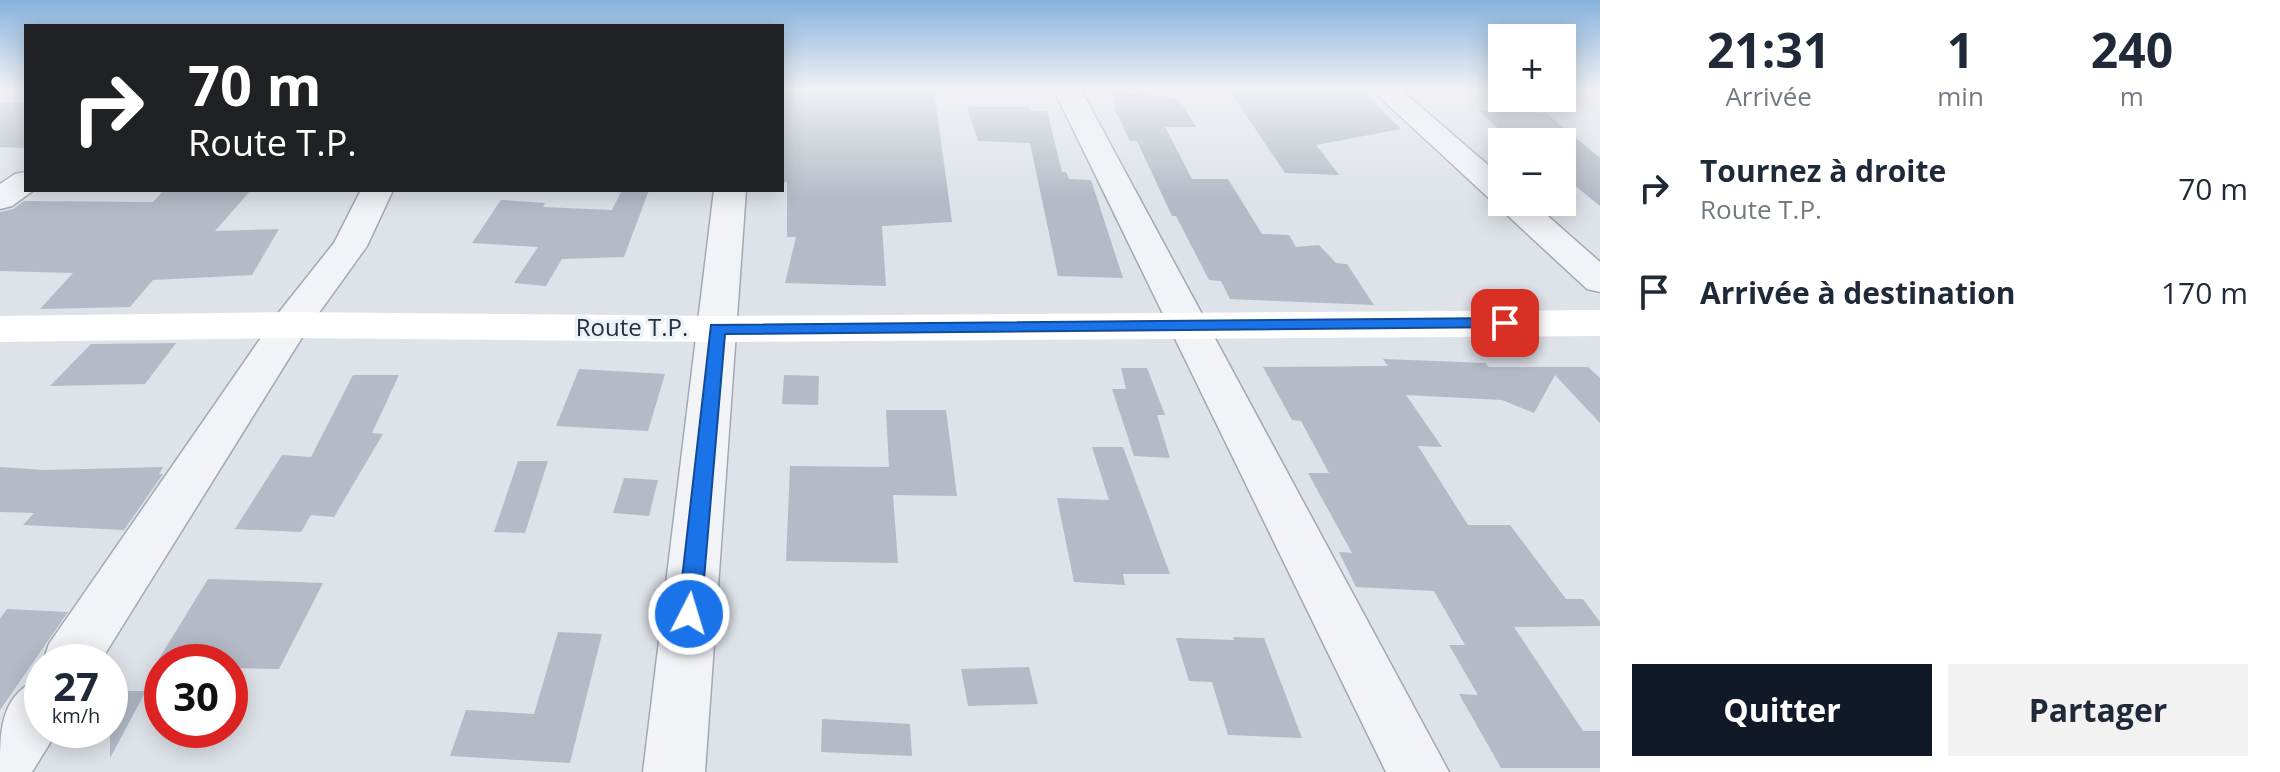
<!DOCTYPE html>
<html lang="fr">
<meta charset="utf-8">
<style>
:root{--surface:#fff;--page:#f2f2f3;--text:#1f2937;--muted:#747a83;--accent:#111827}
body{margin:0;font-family:"Open Sans",sans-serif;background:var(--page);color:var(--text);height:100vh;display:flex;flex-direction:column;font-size:30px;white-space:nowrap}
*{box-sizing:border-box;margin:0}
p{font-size:26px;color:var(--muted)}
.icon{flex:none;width:44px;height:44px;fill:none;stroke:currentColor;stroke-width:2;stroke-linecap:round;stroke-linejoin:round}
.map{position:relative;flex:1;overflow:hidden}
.details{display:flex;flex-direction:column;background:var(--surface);width:680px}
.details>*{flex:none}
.hud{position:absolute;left:24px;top:24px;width:760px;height:168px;border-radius:0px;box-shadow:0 4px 20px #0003;background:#202124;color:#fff;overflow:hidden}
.tools{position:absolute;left:1488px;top:24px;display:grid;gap:16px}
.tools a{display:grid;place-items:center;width:88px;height:88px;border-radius:0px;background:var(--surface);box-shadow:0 4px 20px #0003;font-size:40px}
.speed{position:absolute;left:24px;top:644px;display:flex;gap:16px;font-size:40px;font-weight:700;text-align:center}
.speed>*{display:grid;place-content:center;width:104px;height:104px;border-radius:50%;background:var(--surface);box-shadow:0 4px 20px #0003;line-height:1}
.speed small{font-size:20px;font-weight:400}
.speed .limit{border:12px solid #d22;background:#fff;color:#111}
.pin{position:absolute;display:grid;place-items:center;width:68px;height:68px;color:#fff;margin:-34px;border-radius:16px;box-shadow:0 4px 12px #0006}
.me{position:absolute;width:88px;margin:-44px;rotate:5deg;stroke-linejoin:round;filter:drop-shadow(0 0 6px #0008)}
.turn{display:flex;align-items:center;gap:28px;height:168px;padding:0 32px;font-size:36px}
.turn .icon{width:104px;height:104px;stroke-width:2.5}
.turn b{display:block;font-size:56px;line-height:68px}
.eta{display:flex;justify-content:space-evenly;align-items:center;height:136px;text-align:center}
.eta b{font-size:48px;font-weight:700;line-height:56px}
.primary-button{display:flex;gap:16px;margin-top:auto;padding:16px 32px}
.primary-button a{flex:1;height:92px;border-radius:0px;background:var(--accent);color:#fff;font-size:32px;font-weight:700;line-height:92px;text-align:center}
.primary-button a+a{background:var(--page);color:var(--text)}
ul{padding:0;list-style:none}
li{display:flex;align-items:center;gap:24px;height:104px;padding:0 32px}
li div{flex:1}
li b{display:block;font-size:30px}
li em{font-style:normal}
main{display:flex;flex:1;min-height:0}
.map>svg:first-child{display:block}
.building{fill:#b4bbc6}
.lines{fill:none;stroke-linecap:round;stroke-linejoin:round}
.street-casing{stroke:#a3a9b3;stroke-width:3}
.street{fill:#f1f3f7;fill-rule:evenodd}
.secondary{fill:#fff;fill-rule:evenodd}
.route{fill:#1a73e8;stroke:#114b97;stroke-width:2}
.labels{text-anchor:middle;stroke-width:7;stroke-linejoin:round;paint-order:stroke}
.street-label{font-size:24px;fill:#253041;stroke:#edf1f6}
</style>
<main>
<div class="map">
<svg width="1600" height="772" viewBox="0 0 1600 772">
<rect width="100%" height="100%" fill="#dee2e9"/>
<path class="building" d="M789,90L859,93L934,91L952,222L882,226L886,286L785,283L796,237H787V182L782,183L784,93H789Z
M1229,90H1361L1401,129L1316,145L1339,175L1285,173Z
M1115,92L1178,98L1196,127H1165L1192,179H1228L1262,234L1289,235L1296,247L1319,245L1336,263L1347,264L1374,305L1230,299L1221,281L1209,280L1176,216H1172L1137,141H1130L1115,110Z
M0,102L26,103V148L0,147Z
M967,107H1029L1031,111H1047L1062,172H1066L1069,179L1091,180L1123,278L1058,276L1030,143L978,141Z
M1478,110L1546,113L1600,158V206L1562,175V142H1513Z
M164,190H251L215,231L279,229L252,275L153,280L130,307L40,309L73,273L0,271V212L13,209L24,201L153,202Z
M622,190H649L624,257L562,259L546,286L514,283L538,247L472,243L501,200L545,203L543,207L612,210Z
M176,343L145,384L50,386L91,344Z
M1383,359L1485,363L1489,367H1588L1600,378V423L1555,375L1534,413L1502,400L1406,395L1442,447L1418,446L1468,525H1510L1566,599H1583L1600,622V626L1514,627L1583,731H1600V768H1501L1459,694L1478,695L1449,645H1465L1434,591L1356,587L1339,552L1352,553L1308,473H1329L1301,421L1292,420L1263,367L1388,366Z
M1121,368H1147L1165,415H1157L1170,458L1134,456L1112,389H1126Z
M579,369L665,374L648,431L556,426Z
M353,375H399L372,433L383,434L334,517L311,515L301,532L235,529L282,455L311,457Z
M784,375L819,376L818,405L782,404Z
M886,410H946L957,496L893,495L898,563L786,561L790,466L889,467Z
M1092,447H1123L1170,574H1123L1125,585L1074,582L1057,498L1109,500Z
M518,461H548L525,533L494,532Z
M0,467L44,470L163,467L159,474H163L124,530L23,525L34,513L0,512Z
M624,478L658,480L649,516L613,513Z
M208,579L271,581L323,583L279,669L230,668V662H157Z
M7,609L68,612L0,710V619Z
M558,632L602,634L570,763L450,756L466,710L534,714Z
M1233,637L1264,638L1302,738L1228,735L1212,682L1189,681L1176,638L1234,640Z
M1029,667L1038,704L968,706L961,669Z
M117,691H146L110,758V703Z
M822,719L910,724L912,756L821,752Z"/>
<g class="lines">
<g class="street-casing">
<path id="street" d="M1054,90H1081L1449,772H1386Z
M1372,90H1401L1502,177V202H1532L1600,262V292L1587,289Z
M26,172V190H34L12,206L0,209V184L15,174Z
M361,190H393L367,246L306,331L100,662L42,664L49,644L276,316L334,243Z
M714,190H746L705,772H643Z
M42,677V730H58L32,772H0C0,728 0,695 42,677Z"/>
</g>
<use href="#street" class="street"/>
<path class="secondary" d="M1600,310V336L717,342L290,338L0,342V316L290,312L717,316Z"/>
</g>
<linearGradient id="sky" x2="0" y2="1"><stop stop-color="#87b2dd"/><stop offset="0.45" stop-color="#f0f2f5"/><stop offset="1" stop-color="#f0f2f5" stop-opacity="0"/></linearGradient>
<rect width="1600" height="198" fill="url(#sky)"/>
<path class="route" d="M1505,318L1511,320L1513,323L1511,327L725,334L701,614L697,621L689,624L681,621L678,614L711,325Z"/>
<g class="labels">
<g class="street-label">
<text x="632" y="336">Route T.P.</text>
</g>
</g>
</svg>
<div class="tools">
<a>+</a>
<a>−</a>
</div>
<div class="speed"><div>27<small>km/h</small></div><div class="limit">30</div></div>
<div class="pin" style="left:1505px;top:323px;background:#d93025"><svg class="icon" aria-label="arrive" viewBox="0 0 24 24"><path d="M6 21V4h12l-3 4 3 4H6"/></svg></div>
<svg class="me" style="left:689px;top:614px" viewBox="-20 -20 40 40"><circle r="17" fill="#1a73e8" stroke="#fff" stroke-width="3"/><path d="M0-11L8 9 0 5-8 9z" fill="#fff"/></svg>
<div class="hud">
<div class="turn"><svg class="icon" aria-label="right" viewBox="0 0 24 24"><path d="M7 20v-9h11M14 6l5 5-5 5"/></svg><div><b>70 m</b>Route T.P.</div></div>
</div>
</div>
<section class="details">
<div class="eta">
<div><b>21:31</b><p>Arrivée</p></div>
<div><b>1</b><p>min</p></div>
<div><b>240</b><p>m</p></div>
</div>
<ul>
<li><svg class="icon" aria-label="right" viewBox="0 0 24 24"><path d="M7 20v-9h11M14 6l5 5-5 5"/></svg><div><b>Tournez à droite</b><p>Route T.P.</p></div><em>70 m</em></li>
<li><svg class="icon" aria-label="arrive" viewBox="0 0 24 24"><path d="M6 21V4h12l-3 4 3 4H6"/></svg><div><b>Arrivée à destination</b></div><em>170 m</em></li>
</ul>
<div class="primary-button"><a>Quitter</a><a>Partager</a></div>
</section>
</main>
